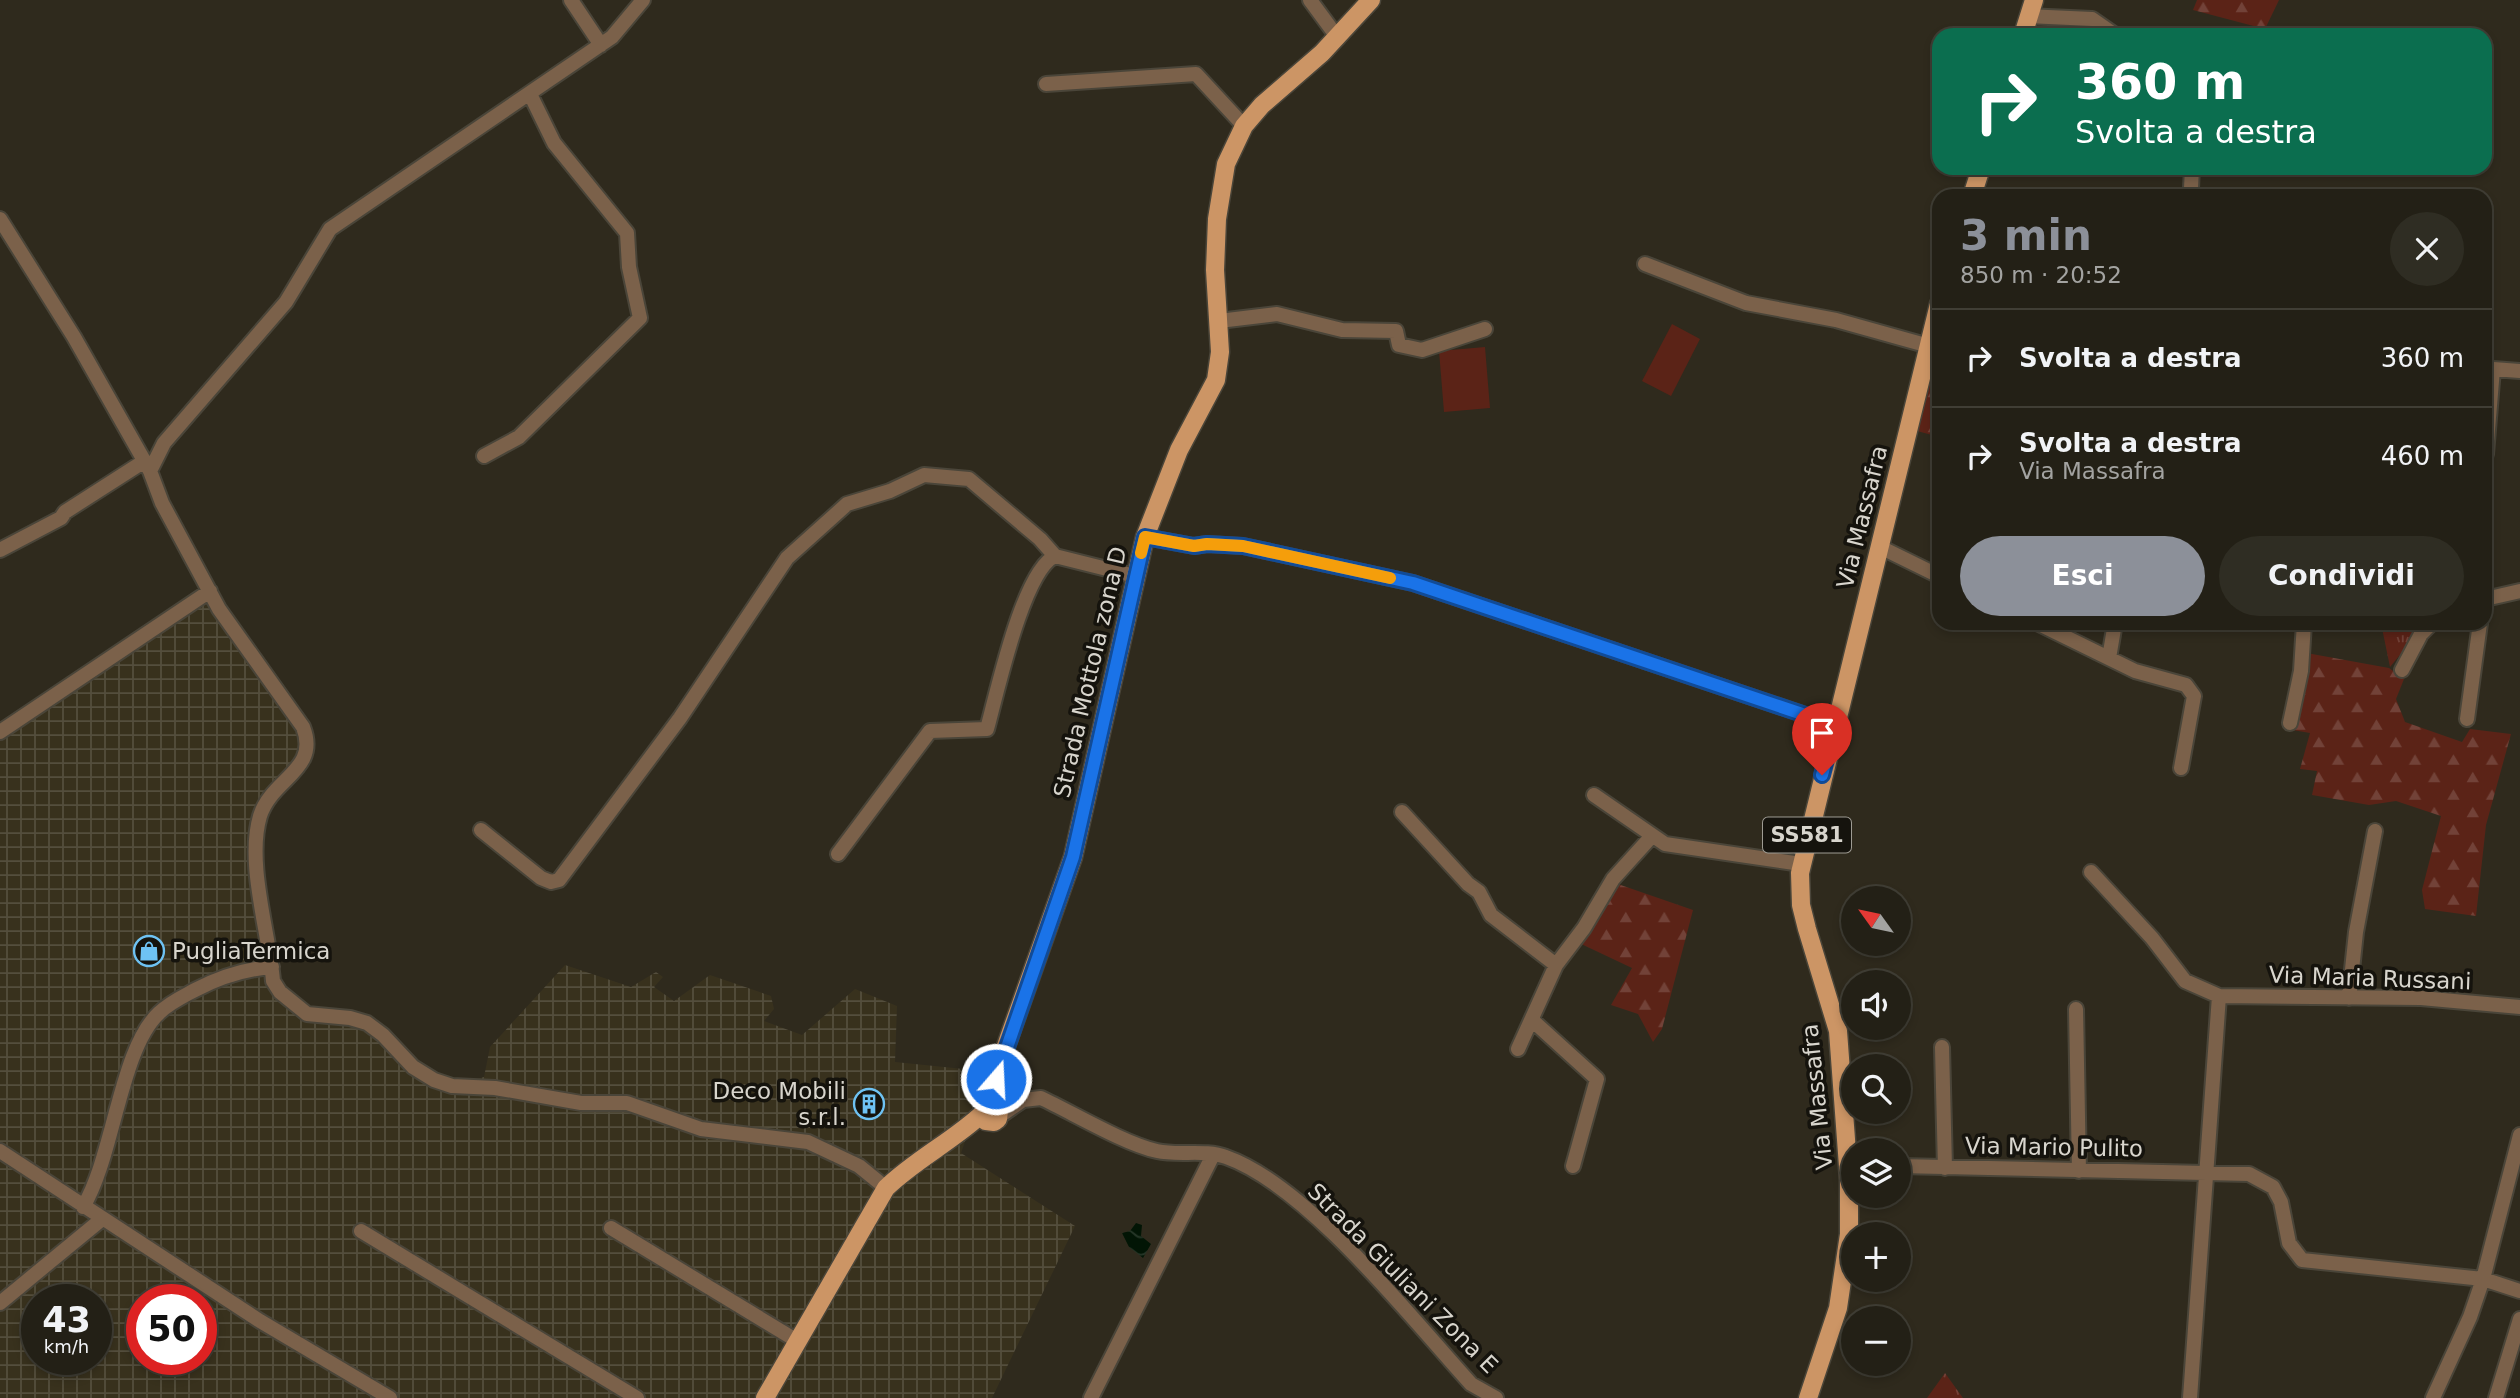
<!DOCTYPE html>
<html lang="it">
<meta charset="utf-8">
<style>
:root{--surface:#232016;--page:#2f2d23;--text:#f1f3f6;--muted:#a3a3a1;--line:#403e35;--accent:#8c9099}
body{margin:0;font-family:"DejaVu Sans",sans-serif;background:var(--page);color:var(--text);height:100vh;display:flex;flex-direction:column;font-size:26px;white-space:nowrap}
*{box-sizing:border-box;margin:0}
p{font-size:23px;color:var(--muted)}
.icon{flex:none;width:38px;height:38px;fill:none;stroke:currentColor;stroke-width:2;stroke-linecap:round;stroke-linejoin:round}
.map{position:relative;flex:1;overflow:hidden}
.sheet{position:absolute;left:1932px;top:189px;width:560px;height:441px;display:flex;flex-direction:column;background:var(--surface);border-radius:21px;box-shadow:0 4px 10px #0003,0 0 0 2px var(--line)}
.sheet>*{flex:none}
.hud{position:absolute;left:1932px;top:28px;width:560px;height:147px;border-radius:21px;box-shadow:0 4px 10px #0003,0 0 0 2px var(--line);background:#0b6e4f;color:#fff;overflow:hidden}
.needle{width:46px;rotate:303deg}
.tools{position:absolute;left:1841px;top:886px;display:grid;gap:14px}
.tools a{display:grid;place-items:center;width:70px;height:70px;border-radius:50%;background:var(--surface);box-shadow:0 4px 10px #0003,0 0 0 2px var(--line);font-size:35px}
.speed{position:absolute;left:21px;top:1284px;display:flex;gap:14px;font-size:35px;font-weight:700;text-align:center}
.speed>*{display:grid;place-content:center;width:91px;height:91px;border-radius:50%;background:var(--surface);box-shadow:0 4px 10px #0003,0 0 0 2px var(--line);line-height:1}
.speed small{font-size:18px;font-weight:400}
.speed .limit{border:10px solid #d22;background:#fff;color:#111}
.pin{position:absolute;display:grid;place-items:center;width:60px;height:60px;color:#fff;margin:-72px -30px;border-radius:50% 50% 50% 0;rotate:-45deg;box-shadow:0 0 7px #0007}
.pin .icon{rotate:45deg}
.me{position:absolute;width:77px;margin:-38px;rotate:19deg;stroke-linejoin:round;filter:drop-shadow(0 0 5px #0008)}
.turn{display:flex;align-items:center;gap:24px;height:147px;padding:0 28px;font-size:32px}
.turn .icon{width:91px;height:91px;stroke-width:2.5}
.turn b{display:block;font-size:49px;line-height:60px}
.round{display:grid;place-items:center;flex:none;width:74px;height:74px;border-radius:37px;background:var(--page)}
.summary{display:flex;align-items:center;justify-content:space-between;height:119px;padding:0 28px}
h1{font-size:42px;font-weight:700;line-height:52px;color:var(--accent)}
.action{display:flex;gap:14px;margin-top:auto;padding:14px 28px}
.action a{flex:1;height:80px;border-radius:42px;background:var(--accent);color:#fff;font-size:28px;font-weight:700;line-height:80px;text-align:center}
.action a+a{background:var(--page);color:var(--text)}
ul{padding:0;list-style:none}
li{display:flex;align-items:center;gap:21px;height:98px;padding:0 28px;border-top:2px solid var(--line)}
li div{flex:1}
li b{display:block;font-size:26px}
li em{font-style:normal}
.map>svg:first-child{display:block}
.industrial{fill:url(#industrial-grid);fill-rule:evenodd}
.grass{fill:url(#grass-tufts)}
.forest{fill:url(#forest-firs)}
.pitch{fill:#5b2317}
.water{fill:url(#water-waves)}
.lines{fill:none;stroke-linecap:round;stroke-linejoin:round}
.minor-casing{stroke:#4a4539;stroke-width:18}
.major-casing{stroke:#4a4539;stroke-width:21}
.minor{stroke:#7b614a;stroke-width:14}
.major{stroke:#cc9565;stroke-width:18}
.route-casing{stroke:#114b97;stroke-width:18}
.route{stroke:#1a73e8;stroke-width:12}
.slow{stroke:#f59e0b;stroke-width:12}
.labels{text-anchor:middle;stroke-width:7;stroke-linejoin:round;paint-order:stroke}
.shield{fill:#15130d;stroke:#9e9b93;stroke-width:2}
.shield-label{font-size:21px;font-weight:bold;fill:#d8d5cd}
.street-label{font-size:23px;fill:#d8d5cd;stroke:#15130d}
.poi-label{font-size:23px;fill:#d8d5cd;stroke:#15130d;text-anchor:start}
</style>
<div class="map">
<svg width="2520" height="1398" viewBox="0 0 2520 1398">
<defs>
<pattern id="industrial-grid" width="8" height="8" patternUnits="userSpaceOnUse" patternTransform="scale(1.75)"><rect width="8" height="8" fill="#38311d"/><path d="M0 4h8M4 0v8" fill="none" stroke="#544e3d"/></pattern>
<pattern id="grass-tufts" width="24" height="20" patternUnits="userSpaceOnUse" patternTransform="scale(1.75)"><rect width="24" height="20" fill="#5b2317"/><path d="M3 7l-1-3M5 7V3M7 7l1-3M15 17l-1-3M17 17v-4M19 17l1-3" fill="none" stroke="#724238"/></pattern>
<pattern id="forest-firs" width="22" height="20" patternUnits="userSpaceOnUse" patternTransform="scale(1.75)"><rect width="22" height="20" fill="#5b2317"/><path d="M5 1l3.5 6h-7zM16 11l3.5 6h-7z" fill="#724238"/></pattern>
<pattern id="water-waves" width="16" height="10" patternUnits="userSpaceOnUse" patternTransform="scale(1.75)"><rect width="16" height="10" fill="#021505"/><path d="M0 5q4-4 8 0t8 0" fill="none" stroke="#263628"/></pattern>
</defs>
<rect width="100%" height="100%" fill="#2f2a1d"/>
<path class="industrial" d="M210,591L309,744L269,797L257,834L273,981L307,1014L350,1018L452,1086L484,1077L490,1047L565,965L631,987L656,972L663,977L654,987L674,1001L710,975L771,996L774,1009L764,1021L802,1035L855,989L897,1006L895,1062L993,1072V1095L972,1121L961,1153L1075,1226L992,1398H0V732ZM37,1300H96V1360H37ZM142,1300H201V1360H142Z"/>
<path class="grass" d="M2381,623H2426L2390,667Z
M1945,1373L1963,1398H1927Z"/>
<path class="forest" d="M2197,0H2279L2265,29L2193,10Z
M1939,321V437L1910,429Z
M2301,652L2389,668L2404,679L2396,699L2405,722L2462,742L2470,729L2511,734L2486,825L2476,916L2425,909L2422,890L2441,816L2396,801L2369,805L2312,795L2317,771L2300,769L2310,733L2287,729Z
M1612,882L1693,910L1662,1029L1653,1042L1638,1014L1611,1005L1632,968L1577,942Z"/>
<path class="pitch" d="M1672,324L1700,339L1671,396L1642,381Z
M1485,347L1490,408L1444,412L1439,351Z"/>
<path class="water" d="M1136,1223L1142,1225L1141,1236L1151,1244L1143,1258L1129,1247L1122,1233L1130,1231Z"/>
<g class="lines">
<g class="minor-casing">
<path id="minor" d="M571,0L601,45
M1310,0L1338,38
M2029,16L2092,19L2115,35
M1046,84L1196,74L1244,126
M2191,188L2192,168
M0,219L74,337L150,471L162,503L219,609L303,727C320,770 272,778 260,816C246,863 269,932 273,981L280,992L307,1014L350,1018L367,1023L383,1035L413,1067L434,1080L452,1086L495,1088L581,1103H627L701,1129L808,1142L859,1166L886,1188
M1645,264L1746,303L1836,320L1929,346
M1219,321L1277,314L1342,330L1396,331L1399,345L1422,350L1485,329
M2486,454L2493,369L2520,371
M484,456L519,437L640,318L629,267L627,233L554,143L530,94
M150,471L164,443L286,302L330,229L612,37L643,0
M1145,537L1194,546L1207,544L1243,546L1413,583L1835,725
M1880,547L1939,576
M0,550L61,518L65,512L143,462
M2485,599L2520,591
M2037,623L2135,671L2186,685L2194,696L2181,768
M2109,658L2115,623
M2402,670L2421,634L2432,623
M2467,719L2480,623
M2290,723L2301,671L2304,623
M0,732L210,591
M1594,795L1665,844L1801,864
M1402,812L1468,884L1479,892L1491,915L1556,965
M481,830L541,878L551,882L559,880L680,718L787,558L847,504L890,491L924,475L969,479L1040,539L1055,556L1135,576
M838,854L930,731L987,729C997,693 1023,571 1055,556
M2091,872L2152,938L2185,981L2219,996L2421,998L2520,1007
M2349,998L2356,932L2375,831
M2076,1009L2079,1171
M1532,1020L1597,1079L1573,1166
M1942,1047L1945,1168
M1518,1049L1556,965L1584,928L1613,879L1651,837
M1000,1116L1023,1100L1041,1098C1073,1113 1125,1144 1157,1151C1179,1156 1205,1149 1226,1157C1308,1186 1411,1318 1471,1384L1496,1398
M0,1151L260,1321L390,1398
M1899,1166L2249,1174L2273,1187L2281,1202L2289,1243L2302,1260L2483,1279L2520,1291
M83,1207C114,1156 120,1049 159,1013C169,1003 182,997 195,990C220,977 244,969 272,967
M611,1228L799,1342
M361,1231L637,1398
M0,1303L102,1219
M1091,1398L1213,1155
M2190,1398L2219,996
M2433,1398L2470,1317L2483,1279L2520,1135
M2496,1398L2520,1319"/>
</g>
<g class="major-casing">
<path id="major" d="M2023,35L2034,0
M1972,196L1981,168
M988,1106L999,1111L998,1119L994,1122L986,1121L983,1113L993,1095L1001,1060L1073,857L1145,537L1179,450L1216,380L1220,352L1215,270L1217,219L1226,164L1244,126L1262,105L1322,53L1371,0
M765,1398L886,1188C916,1159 953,1141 983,1113
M1808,1398L1838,1308L1849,1234V1180L1838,1031L1807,929L1801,905L1800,873L1939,304"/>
</g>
<use href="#minor" class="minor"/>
<use href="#major" class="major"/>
</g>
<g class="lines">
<g class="route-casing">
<path id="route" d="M996,1079L1073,857L1145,537L1194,546L1207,544L1243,546L1413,583L1835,725L1822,775"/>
</g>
<use href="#route" class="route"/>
<path class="slow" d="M1141,553L1145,537L1194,546L1207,544L1243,546L1390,578"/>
</g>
<defs>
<g id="shop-ring" transform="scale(1.575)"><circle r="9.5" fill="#15130d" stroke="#6ec2f3" stroke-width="1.5"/><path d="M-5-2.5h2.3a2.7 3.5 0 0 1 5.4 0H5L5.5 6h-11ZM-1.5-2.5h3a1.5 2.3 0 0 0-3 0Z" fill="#6ec2f3"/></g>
<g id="building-ring" transform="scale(1.575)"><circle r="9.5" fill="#15130d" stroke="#6ec2f3" stroke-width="1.5"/><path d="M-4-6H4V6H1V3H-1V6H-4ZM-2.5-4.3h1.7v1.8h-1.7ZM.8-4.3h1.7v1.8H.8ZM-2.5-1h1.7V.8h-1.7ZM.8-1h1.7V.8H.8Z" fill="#6ec2f3"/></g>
</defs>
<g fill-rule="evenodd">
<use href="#shop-ring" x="149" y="951"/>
<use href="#building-ring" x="869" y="1104"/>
</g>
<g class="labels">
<rect class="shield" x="1763" y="817.5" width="88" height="35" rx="5"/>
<g class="shield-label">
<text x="1807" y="842">SS581</text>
</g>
<g class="street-label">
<text transform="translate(1862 517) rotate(-76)" y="8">Via Massafra</text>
<text transform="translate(1090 672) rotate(-77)" y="8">Strada Mottola zona D</text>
<text transform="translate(2370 978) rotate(2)" y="8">Via Maria Russani</text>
<text transform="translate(1817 1097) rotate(-96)" y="8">Via Massafra</text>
<text transform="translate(2054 1147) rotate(1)" y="8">Via Mario Pulito</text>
<text transform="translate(1403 1278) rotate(45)" y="8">Strada Giuliani Zona E</text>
</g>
<g class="poi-label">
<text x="172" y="959">PugliaTermica</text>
<text x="846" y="1099" text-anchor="end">Deco Mobili<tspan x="846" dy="26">s.r.l.</tspan></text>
</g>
</g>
</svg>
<div class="tools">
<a><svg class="needle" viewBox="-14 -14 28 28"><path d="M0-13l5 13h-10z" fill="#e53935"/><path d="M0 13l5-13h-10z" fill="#a3a3a1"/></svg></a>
<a><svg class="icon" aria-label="sound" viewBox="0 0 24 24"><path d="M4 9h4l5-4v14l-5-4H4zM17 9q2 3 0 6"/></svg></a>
<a><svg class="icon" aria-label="search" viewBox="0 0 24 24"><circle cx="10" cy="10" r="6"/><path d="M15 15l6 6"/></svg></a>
<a><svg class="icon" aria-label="layers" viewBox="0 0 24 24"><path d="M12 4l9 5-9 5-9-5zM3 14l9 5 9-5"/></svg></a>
<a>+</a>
<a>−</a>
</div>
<div class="speed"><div>43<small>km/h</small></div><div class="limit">50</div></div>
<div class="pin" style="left:1822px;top:775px;background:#d93025"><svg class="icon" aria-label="arrive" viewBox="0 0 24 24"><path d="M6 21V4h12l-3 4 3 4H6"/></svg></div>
<svg class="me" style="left:996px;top:1079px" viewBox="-20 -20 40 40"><circle r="17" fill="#1a73e8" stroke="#fff" stroke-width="3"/><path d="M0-11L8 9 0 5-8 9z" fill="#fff"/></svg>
<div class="hud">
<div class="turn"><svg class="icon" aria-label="right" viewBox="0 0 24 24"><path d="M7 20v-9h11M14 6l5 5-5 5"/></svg><div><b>360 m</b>Svolta a destra</div></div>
</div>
<section class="sheet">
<div class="summary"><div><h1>3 min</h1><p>850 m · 20:52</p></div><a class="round"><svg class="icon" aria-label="close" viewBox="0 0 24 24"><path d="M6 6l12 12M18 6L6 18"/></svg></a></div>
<ul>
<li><svg class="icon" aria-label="right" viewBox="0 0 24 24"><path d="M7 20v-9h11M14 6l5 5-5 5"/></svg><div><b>Svolta a destra</b></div><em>360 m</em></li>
<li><svg class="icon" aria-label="right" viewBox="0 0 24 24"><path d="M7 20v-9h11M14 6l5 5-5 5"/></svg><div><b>Svolta a destra</b><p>Via Massafra</p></div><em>460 m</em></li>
</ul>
<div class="action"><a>Esci</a><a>Condividi</a></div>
</section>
</div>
